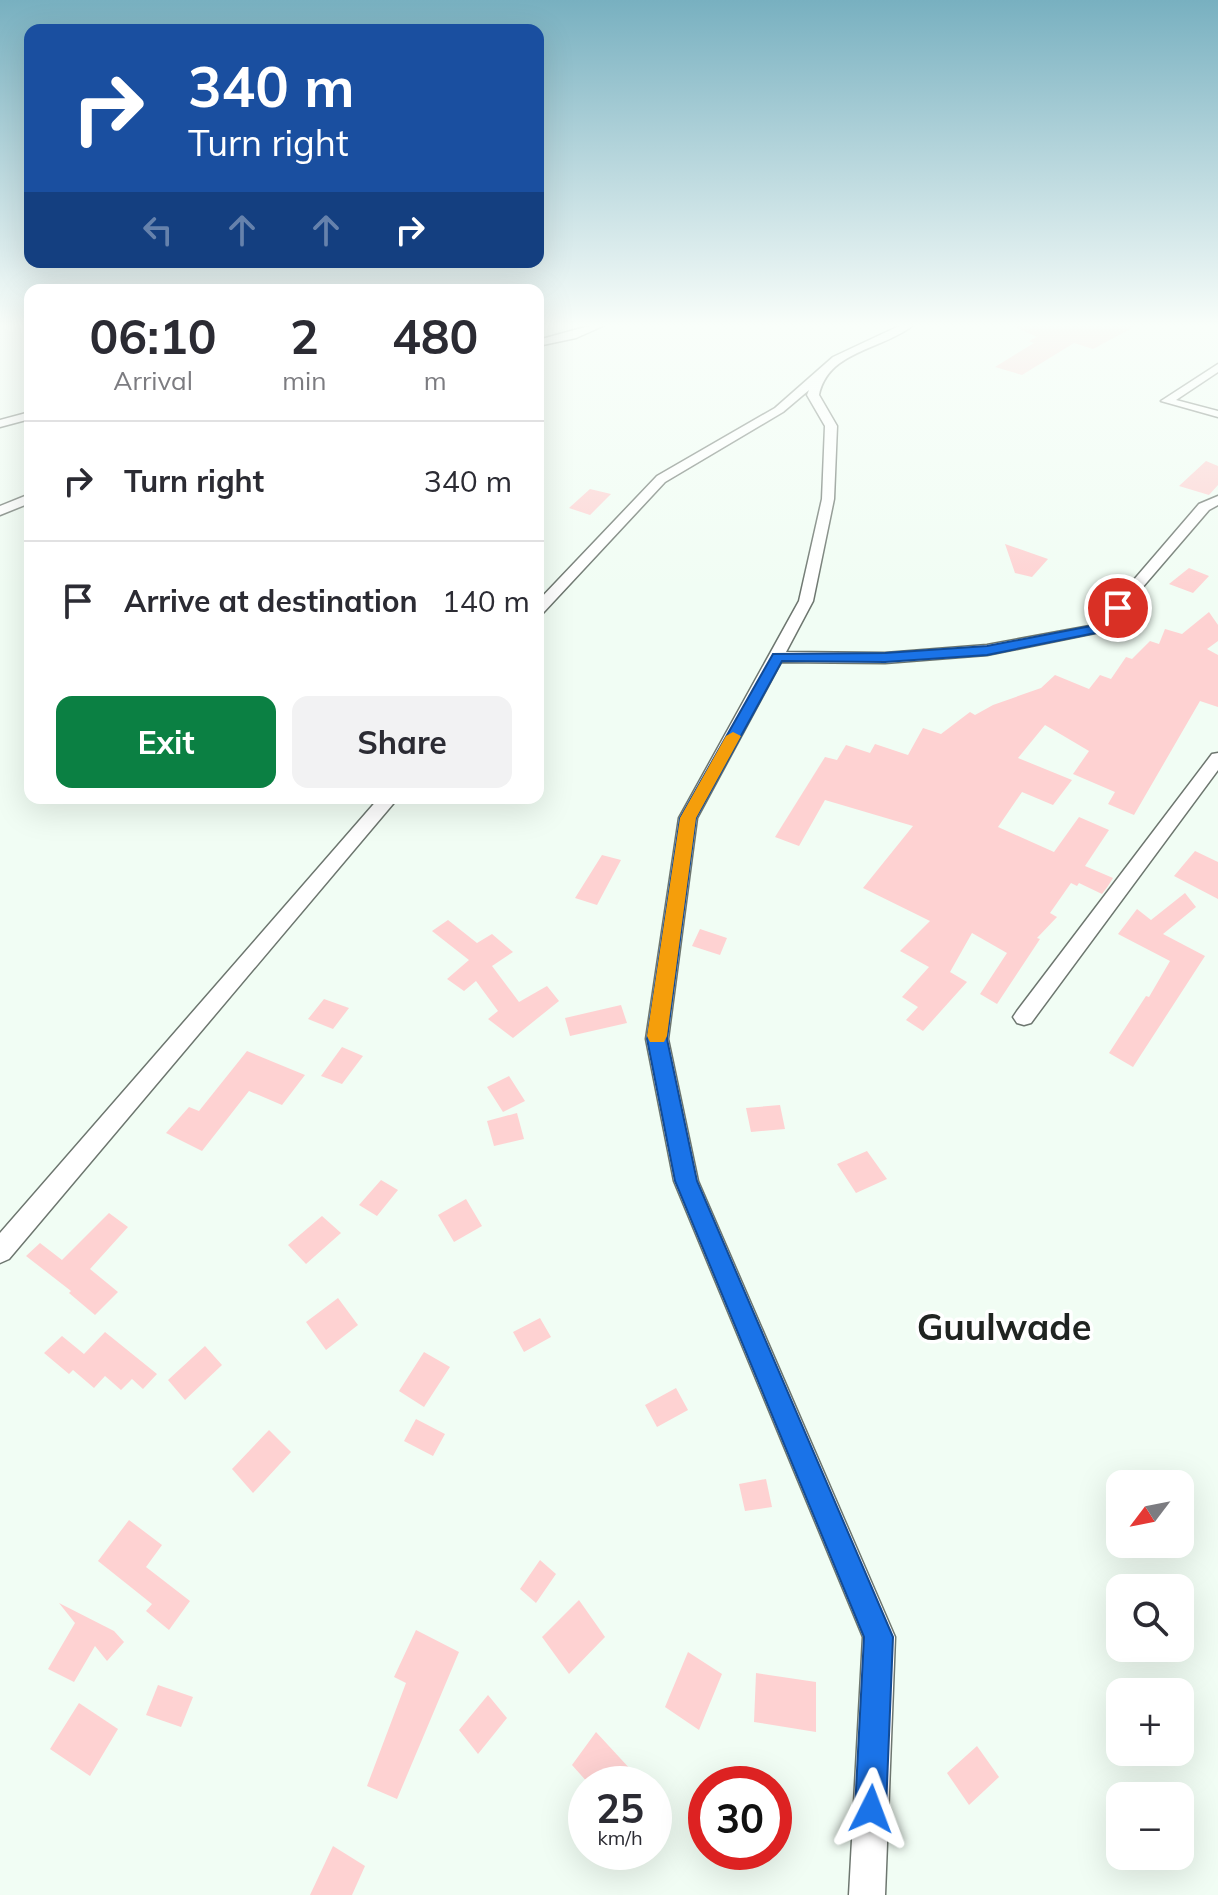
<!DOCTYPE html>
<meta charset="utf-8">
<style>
:root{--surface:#fff;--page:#f2f2f3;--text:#2b2b33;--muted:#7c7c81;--line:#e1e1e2;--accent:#0b8043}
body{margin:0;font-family:Mulish,sans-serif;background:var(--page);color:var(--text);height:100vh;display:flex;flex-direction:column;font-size:30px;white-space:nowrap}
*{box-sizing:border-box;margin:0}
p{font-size:26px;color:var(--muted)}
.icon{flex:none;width:44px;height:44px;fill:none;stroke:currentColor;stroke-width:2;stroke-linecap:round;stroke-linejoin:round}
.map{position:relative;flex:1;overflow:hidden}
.sheet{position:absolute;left:24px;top:284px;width:520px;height:520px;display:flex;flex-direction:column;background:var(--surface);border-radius:16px;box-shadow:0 8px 32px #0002}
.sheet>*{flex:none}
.guide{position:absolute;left:24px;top:24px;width:520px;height:244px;border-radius:16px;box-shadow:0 8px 32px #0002;background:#1a4fa0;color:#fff;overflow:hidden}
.needle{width:52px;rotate:238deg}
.tools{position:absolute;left:1106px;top:1470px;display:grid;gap:16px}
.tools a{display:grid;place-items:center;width:88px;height:88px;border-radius:16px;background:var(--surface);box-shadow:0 8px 32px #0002;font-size:40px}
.speed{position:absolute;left:568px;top:1766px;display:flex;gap:16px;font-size:40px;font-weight:700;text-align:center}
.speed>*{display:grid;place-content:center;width:104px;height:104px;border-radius:50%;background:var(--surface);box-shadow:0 8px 32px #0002;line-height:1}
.speed small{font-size:20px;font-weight:400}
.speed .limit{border:12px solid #d22;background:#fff;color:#111}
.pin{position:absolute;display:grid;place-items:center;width:68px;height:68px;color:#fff;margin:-34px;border:4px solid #fff;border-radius:50%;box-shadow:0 2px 8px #0007}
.me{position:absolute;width:88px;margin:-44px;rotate:3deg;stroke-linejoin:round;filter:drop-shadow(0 0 6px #0008)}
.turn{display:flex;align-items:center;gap:28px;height:168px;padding:0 32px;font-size:36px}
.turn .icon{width:104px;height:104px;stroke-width:2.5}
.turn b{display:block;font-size:56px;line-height:68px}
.lanes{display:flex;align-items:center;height:76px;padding:0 32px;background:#0003;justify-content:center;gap:40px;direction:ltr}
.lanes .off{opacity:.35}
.eta{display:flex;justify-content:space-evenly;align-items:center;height:136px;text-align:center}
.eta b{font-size:48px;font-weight:700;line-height:56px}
.primary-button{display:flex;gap:16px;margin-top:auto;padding:16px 32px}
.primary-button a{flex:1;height:92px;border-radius:16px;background:var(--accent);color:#fff;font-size:32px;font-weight:700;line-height:92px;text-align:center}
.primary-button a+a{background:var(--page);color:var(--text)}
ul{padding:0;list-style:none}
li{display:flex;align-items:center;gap:24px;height:120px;padding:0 32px;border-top:2px solid var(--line)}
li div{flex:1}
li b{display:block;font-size:30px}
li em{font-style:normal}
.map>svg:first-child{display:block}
.building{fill:#fed2d2}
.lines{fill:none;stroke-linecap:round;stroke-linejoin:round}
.street-casing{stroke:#6d766f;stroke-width:3}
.street{fill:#fff;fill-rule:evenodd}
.route{fill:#1a73e8;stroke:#114b97;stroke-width:2}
.slow{fill:#f59e0b}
.labels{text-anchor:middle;stroke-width:7;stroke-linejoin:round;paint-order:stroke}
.near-district-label{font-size:36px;font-weight:bold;fill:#202421;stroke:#fff}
</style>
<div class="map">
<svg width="1218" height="1895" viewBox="0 0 1218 1895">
<rect width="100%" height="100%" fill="#f1fdf4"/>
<path class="building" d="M1013,326H1136L1093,349L1074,343L1022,375L995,367L1034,343L1029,341L1037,337Z
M1206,461L1218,466V485L1209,495L1179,486Z
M590,489L611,494L590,515L569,508Z
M1005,544L1048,559L1032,577L1015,573Z
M1189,568L1209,576L1193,593L1169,584Z
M1209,612L1218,625V641L1207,649L1218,655V707L1200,701L1134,815L1108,804L1115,792L1073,774L1089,751L1045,725L1018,758L1072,780L1053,805L1022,792L998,827L1054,852L1079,817L1109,830L1085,866L1113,878L1108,886L1102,894L1079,883L1077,886L1071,883L1050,913L1057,917L1037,938L1040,939L997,1004L980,994L1007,953L972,933L950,972L967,982L923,1031L906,1020L918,1007L902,997L929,967L900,951L930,921L863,888L913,826L825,800L799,846L775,837L825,757L837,760L846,745L870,753L875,744L908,755L923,728L941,734L970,712L975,715L993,705L1041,688L1055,675L1089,689L1100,675L1111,679L1126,657L1132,659L1150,641L1159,644L1165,629L1182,634Z
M1195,851L1218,862V899L1174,876Z
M602,855L621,860L597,905L575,898Z
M1185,893L1196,907L1163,934L1205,956L1133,1067L1109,1053L1146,996L1149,997L1170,961L1118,934L1137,909L1151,920Z
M448,920L477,943L492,934L513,952L492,966L519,1002L547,986L559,1001L513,1038L488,1019L498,1011L476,981L464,991L447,979L469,960L432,931Z
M700,929L727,938L720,955L692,946Z
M324,999L349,1008L333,1029L308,1019Z
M621,1005L627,1023L570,1036L565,1018Z
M342,1047L363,1056L342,1084L321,1076Z
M247,1051L305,1075L282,1105L249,1091L202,1151L166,1133L189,1107L199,1111Z
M509,1076L525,1101L503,1112L487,1087Z
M780,1105L785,1129L751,1132L746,1108Z
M517,1113L524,1139L494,1146L487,1121Z
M867,1151L887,1179L856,1193L837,1164Z
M381,1180L398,1190L377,1216L359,1205Z
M466,1199L482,1226L454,1242L438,1215Z
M109,1213L128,1227L90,1269L118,1292L95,1315L69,1293L71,1291L26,1256L40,1243L62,1260Z
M322,1216L341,1233L306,1264L288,1245Z
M338,1298L358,1325L326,1350L306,1322Z
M540,1318L551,1337L524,1352L513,1332Z
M105,1332L157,1374L143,1389L132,1379L121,1390L105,1376L94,1388L73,1370L69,1374L44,1353L62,1336L84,1354Z
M205,1346L222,1365L185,1400L168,1380Z
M424,1352L450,1367L424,1407L399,1391Z
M676,1388L688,1410L657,1427L645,1405Z
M416,1419L445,1434L433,1456L404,1441Z
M269,1430L291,1452L253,1493L232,1469Z
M766,1479L772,1507L745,1511L739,1484Z
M129,1520L162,1545L146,1567L190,1601L169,1630L146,1611L152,1604L98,1561Z
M540,1560L556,1574L536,1603L520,1589Z
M579,1600L605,1637L569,1674L542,1637Z
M59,1603L114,1631L124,1642L107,1661L95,1646L74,1682L48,1669L75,1623Z
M416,1630L459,1652L397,1799L367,1786L406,1683L394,1677Z
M688,1652L722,1674L699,1730L665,1707Z
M756,1673L816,1682V1732L754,1722Z
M158,1685L193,1697L181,1727L146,1715Z
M488,1695L507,1718L478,1754L459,1730Z
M79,1703L118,1729L90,1776L50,1749Z
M596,1732L632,1771L623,1784H589L572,1765Z
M977,1746L999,1777L969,1805L947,1773Z
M333,1846L365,1866L352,1895H310Z"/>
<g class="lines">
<g class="street-casing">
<path id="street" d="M589,326H603L576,338L538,346V340Z
M899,326H912C881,350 828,351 819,395L837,426L834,499L813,601L786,652L885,653L987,645L1095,625L1199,504L1218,496V505L1209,510L1105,631L987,655L885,663L781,662L697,818L668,1039L698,1181L895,1637L885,1895H849L863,1637L674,1181L646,1039L679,818L799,601L822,499L825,426L807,395L809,390L783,412L665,482L543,613L538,614V601L657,476L775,408L833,357Z
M1218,364V372L1176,400L1218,411V417L1161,401Z
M30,412V419L0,427V420Z
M30,494V503L0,515V506Z
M1218,753V770L1031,1023L1024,1025L1017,1023L1013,1017L1017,1011L1212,754Z
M379,798H398L9,1259L0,1263V1233Z"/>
</g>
<use href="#street" class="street"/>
</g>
<linearGradient id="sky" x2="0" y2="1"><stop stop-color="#78b0c0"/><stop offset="0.55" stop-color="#f9fefa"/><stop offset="1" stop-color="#f9fefa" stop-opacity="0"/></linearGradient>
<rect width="1218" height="591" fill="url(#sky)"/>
<path class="route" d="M1113,605L1124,608L1105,631L987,655L885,662L782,661L696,818L667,1039L697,1181L893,1637L886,1809L882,1820L871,1824L860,1820L855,1809L864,1637L675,1181L647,1039L680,818L773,654L885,653L987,646L1096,625Z"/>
<path class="slow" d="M733,732L741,736L696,818L667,1036L664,1042H650L647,1036L680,818L726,736Z"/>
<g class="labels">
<g class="near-district-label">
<text x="1004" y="1340">Guulwade</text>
</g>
</g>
</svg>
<div class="tools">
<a><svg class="needle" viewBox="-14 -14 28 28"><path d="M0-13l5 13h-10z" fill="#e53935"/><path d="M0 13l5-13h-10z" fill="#7c7c81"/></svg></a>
<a><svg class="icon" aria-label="search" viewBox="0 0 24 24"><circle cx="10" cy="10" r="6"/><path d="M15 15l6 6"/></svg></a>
<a>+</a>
<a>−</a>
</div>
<div class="speed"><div>25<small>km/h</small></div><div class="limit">30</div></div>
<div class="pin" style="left:1118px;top:608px;background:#d93025"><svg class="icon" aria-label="arrive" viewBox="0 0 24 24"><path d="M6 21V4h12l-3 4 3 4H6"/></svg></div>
<svg class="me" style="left:871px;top:1809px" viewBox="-20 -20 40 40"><path d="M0-17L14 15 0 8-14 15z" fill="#1a73e8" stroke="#fff" stroke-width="4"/></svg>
<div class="guide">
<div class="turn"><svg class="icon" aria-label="right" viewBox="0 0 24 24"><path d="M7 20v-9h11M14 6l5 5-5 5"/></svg><div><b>340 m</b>Turn right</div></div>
<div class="lanes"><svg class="icon off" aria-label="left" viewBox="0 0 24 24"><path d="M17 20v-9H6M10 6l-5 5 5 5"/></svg><svg class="icon off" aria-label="ahead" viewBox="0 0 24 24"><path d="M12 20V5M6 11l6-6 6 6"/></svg><svg class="icon off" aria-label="ahead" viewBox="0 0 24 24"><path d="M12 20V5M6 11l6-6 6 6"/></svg><svg class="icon" aria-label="right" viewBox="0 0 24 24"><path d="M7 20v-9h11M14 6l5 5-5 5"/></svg></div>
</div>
<section class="sheet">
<div class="eta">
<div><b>06:10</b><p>Arrival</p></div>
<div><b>2</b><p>min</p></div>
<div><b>480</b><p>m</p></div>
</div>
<ul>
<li><svg class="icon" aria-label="right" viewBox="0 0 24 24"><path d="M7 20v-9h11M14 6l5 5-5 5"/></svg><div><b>Turn right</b></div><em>340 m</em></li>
<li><svg class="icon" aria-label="arrive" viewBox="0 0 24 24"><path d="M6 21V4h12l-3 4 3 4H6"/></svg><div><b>Arrive at destination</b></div><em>140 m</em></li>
</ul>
<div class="primary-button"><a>Exit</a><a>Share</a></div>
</section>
</div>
